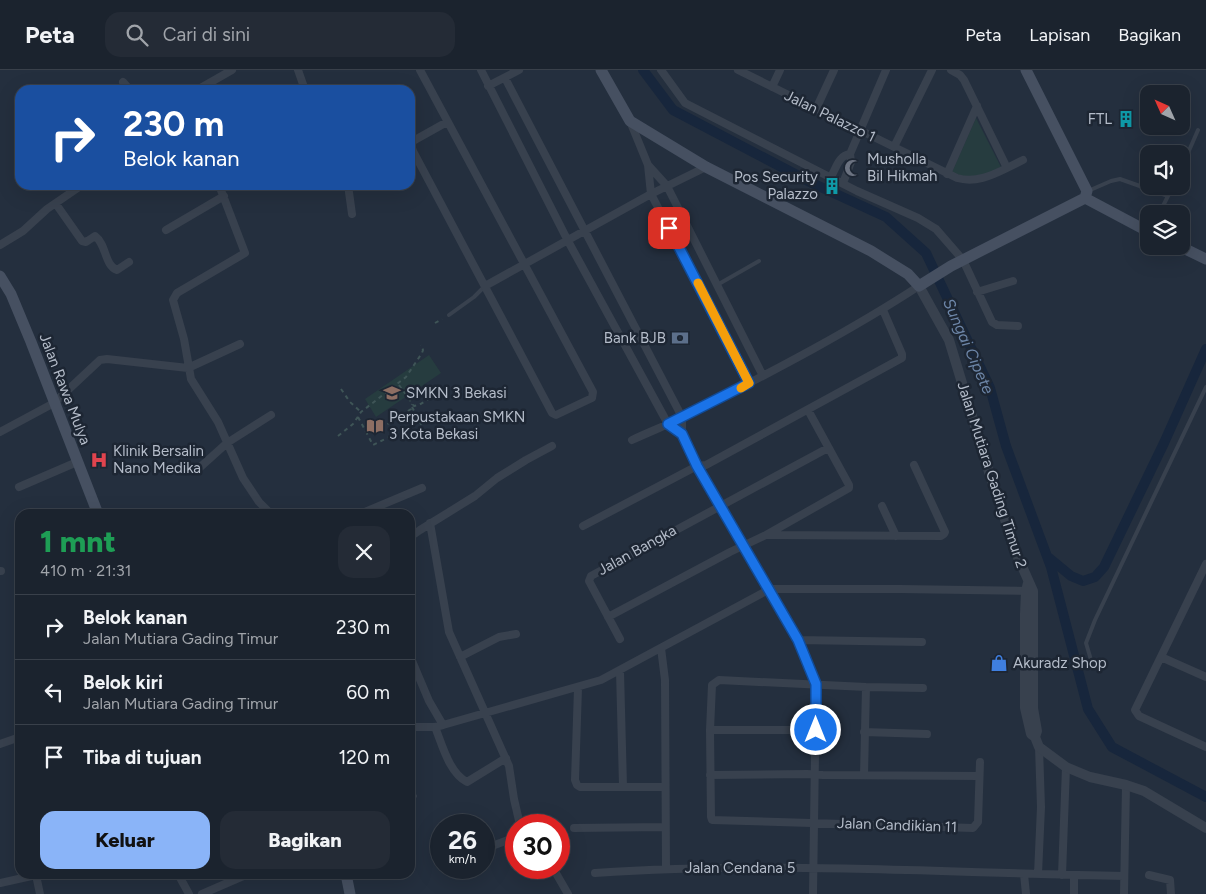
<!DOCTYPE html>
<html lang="id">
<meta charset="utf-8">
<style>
:root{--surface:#1b232e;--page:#242b36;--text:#f1f3f6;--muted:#a0a4aa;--line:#39404a;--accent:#8ab4f8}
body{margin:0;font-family:Figtree,sans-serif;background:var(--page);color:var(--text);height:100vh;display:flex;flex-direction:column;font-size:19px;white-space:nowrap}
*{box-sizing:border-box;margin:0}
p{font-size:16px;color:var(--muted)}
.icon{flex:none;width:28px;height:28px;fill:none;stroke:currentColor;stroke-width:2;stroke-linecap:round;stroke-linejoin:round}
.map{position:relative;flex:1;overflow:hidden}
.sheet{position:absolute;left:15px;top:439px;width:400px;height:370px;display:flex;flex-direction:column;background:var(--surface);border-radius:15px;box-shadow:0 5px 20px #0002,0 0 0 1px var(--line)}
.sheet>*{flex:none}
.hud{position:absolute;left:15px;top:15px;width:400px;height:105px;border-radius:15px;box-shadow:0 5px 20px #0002,0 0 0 1px var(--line);background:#1a4fa0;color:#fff;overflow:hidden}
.needle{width:32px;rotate:315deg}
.tools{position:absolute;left:1140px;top:15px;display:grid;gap:10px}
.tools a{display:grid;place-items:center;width:50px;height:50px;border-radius:10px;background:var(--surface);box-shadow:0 5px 20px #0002,0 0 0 1px var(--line);font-size:25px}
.speed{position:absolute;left:430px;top:744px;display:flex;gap:10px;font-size:25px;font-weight:700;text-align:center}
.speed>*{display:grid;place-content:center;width:65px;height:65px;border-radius:50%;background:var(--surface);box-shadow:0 5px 20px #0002,0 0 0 1px var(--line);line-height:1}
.speed small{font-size:12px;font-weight:400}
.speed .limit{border:8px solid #d22;background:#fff;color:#111}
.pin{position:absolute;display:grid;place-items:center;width:42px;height:42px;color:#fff;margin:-21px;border-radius:10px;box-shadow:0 2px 8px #0006}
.me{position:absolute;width:55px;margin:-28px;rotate:0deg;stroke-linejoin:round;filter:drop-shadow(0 0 4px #0008)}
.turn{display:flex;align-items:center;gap:18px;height:105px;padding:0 25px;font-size:22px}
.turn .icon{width:65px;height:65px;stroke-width:2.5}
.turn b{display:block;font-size:35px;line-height:42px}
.round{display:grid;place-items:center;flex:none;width:52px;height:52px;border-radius:15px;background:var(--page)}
.head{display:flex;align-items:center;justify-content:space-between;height:85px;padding:0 25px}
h1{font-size:30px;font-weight:800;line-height:38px;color:#1e9e55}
.cta{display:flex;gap:10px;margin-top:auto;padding:10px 25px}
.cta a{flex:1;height:58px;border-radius:15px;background:var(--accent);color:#111;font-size:20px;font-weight:800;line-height:58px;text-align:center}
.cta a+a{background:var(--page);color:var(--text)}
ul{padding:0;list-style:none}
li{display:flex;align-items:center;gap:15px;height:65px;padding:0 25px;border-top:1px solid var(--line)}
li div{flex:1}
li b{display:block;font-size:19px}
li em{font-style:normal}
header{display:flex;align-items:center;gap:30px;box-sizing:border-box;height:70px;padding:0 25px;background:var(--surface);border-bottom:1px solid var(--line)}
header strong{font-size:24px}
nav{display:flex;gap:28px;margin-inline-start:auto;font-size:18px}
.search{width:350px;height:45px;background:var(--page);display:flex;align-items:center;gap:12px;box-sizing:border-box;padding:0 18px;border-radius:15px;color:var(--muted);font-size:19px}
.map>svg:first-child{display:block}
.green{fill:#263c3f}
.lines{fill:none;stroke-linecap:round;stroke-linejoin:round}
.canal{stroke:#17263c;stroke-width:10}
.path{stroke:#3f5557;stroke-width:2;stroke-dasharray:4 4;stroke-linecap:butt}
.service{stroke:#38414e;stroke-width:4}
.minor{stroke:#38414e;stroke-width:8}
.tertiary{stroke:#38414e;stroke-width:10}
.secondary{stroke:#465061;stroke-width:11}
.route-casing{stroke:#114b97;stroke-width:12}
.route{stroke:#1a73e8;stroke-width:9}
.slow{stroke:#f59e0b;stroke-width:9}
.labels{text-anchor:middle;stroke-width:5;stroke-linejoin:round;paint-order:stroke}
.street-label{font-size:15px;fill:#b4bcc9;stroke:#1d2633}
.poi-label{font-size:15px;fill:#b4bcc9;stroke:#1d2633;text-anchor:start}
.water-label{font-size:16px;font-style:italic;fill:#6d86a8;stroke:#1d2633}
</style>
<header>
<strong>Peta</strong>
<div class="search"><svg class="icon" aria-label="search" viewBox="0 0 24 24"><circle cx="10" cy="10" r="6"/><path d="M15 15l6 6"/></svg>Cari di sini</div>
<nav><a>Peta</a><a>Lapisan</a><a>Bagikan</a></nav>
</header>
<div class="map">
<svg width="1206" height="824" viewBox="0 0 1206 824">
<rect width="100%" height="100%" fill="#242f3e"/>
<path class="green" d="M976,48L1001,97L991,104L964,107L952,102Z
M429,285L441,303L376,347L365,329Z"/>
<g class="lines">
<path class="canal" d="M643,0L673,40L812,113L886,147L926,183L990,318L1006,376L1051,497L1088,639L1112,677L1206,727
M1048,487L1071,506L1083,511L1095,507L1104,497L1164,373L1206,279"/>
<path class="path" d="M435,253L442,249
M399,315L414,336L419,335L435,325
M341,319L350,332L361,342
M412,337L422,356
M358,347L373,375L391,366L388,354L411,339L412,334
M338,366L353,354L361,342L406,307L422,283L423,280L421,275"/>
<path class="service" d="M1181,99L1198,60
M1088,121L1111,111L1120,109L1168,126
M1159,144L1173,116
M717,215L759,191
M449,245L474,227L485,216
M1091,590L1086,573L1095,550L1206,317
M410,727L415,726"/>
<path class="minor" d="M298,0L305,20
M420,0L593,322L592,328L556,345L552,343L413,81L411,75L413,71L447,52
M481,0L568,171L668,354L682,364
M661,0L685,33L857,121L918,148L936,159L963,190L992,252L997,255L1018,256
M738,0L957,108C975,113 991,106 1007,98L964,10L960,5L951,0
M505,8L682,347V364L697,396L798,570L816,614L813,824
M123,12L130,20
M488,16L519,0
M772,17L780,0
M197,20L232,0
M816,39L834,0
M630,51L648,95L651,124L749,313
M894,77L932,0
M850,84L886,0
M648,95L667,116L763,306
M1007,98L1023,90
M947,104L977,36
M831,107C836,98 839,85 850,84
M843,113L851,92L850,84
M219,115L245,183L177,223L173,230L184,269L191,309L218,352L243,408L259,432L271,444
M348,115L352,144
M56,134L82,171L86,172L95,166C107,175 104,195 117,200L129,192
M166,160L224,126
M0,175L23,161L47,139L82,115
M485,216L651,124L706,97
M977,222L1013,211
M0,362L54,333L100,290L107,289L188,298L240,274
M632,370C649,362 667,355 684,347C763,306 844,265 919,216
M197,400L227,373L271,345
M19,417L77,392
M882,436L896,466
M360,444L422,418
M430,453L449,562L509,696L514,729L520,755
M583,456L697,396L706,395L902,288V284L883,240
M768,465L941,466L944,464L945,462L914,395
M410,467L420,460L475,426L497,408L526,390L552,376
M1206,494L1135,640L1139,646L1206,677
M0,501H1
M608,547L730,482L766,465L849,418V415L808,340
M620,569L589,511L591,506L828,378
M798,570L922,572
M661,578L665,610L666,798
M410,586L429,631L443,655
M460,587L499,567L516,564
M1161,587L1206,607
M620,601L623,716
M578,618L575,710L577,715L580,717H665
M923,618L866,617L719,610L712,615L710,660L711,747L712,750L973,758L978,752L980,692
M410,657H435L443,655L601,610L770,519H900L1031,521
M435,657C442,674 449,703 467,712L506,688
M710,660H816
M864,662L927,664
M0,674L20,667
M710,705L807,704L823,705L979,706
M864,705L866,617
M574,758L665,757
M484,779L516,767
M553,798L568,824
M595,803C771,791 948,803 1124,806
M178,804L189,824
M1024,804L1026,824
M1038,804L1041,737L1039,677
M36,805L48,804
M1062,805L1066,697
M1074,805V824
M1149,805L1170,810L1171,824
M0,813L36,805L40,824
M202,824L248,804
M1124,824L1126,715"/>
<path class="tertiary" d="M919,216L949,270L989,402L1017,485L1033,521V638L1037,661L1035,667
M1028,513L1026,521L1025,544V638L1031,664L1035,667L1039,677L1066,697L1090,707L1126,715L1144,721L1206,758"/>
<path class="secondary" d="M601,0L630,51L706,97L871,181L908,204L919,216L951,196L1085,128L1087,121L1026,0
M1085,128L1149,162
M1179,176L1206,189
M0,206L11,224L31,272L98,444
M346,804L350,824"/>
</g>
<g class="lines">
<g class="route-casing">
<path id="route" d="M669,158L749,313L668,354L682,364L697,396L798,570L816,614V660"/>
</g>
<use href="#route" class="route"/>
<path class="slow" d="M698,213L749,313L741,318"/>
</g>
<defs>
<g id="building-bare" transform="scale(1.35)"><path d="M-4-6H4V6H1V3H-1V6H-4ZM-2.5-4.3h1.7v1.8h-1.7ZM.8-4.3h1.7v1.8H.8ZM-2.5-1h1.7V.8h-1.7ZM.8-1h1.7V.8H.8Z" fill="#0f9aa8" stroke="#1d2633" stroke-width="2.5" paint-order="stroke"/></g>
<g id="mosque-bare" transform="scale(1.35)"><path d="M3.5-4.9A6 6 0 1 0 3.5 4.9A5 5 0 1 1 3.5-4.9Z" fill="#6b7280" stroke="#1d2633" stroke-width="2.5" paint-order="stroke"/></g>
<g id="bank-bare" transform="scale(1.35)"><path d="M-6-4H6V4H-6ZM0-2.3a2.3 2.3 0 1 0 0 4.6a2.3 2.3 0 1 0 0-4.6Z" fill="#5c6f8a" stroke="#1d2633" stroke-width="2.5" paint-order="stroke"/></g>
<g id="school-bare" transform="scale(1.35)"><path d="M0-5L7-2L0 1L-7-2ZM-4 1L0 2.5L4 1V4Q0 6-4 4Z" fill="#8d6e63" stroke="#1d2633" stroke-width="2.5" paint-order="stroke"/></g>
<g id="library-bare" transform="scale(1.35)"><path d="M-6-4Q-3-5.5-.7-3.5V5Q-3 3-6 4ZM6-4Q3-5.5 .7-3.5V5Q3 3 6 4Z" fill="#8d6e63" stroke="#1d2633" stroke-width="2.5" paint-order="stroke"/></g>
<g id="hospital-bare" transform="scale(1.35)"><path d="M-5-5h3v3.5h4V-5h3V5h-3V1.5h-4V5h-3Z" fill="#e0444e" stroke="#1d2633" stroke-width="2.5" paint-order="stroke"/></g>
<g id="shop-bare" transform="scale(1.35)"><path d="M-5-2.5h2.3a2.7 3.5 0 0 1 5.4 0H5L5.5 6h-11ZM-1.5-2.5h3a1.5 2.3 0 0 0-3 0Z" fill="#3f7fe0" stroke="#1d2633" stroke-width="2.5" paint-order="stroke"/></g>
</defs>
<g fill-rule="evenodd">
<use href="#building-bare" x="1126" y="49"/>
<use href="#mosque-bare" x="853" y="98"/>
<use href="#building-bare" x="832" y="116"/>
<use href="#bank-bare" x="680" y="268"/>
<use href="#school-bare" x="392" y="323"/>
<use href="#library-bare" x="375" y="356"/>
<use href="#hospital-bare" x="99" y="390"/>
<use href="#shop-bare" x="999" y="593"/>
</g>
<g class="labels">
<g class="street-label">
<text transform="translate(830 46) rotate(26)" y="5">Jalan Palazzo 1</text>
<text transform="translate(65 319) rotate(69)" y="5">Jalan Rawa Mulya</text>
<text transform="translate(992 405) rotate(72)" y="5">Jalan Mutiara Gading Timur 2</text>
<text transform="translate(637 480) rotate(-29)" y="5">Jalan Bangka</text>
<text transform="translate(897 755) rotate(2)" y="5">Jalan Candikian 11</text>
<text x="740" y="803">Jalan Cendana 5</text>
</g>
<g class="poi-label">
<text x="1112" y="54" text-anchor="end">FTL</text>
<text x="867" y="94">Musholla<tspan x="867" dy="17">Bil Hikmah</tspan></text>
<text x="818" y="112" text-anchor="end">Pos Security<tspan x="818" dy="17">Palazzo</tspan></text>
<text x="666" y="273" text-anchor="end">Bank BJB</text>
<text x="406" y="328">SMKN 3 Bekasi</text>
<text x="389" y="352">Perpustakaan SMKN<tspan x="389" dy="17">3 Kota Bekasi</tspan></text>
<text x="113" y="386">Klinik Bersalin<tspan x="113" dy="17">Nano Medika</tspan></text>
<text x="1013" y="598">Akuradz Shop</text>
</g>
<g class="water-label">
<text transform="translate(969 276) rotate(66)" y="6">Sungai Cipete</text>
</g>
</g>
</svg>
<div class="tools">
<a><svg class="needle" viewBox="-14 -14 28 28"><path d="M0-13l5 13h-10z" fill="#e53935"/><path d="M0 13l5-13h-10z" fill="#a0a4aa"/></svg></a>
<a><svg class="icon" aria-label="sound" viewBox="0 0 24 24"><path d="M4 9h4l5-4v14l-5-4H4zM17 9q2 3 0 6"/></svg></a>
<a><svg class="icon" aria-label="layers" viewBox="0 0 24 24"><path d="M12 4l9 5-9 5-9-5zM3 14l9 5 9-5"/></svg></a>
</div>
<div class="speed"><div>26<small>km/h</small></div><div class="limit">30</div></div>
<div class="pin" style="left:669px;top:158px;background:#d93025"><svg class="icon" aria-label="arrive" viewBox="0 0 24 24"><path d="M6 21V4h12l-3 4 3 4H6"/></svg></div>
<svg class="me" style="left:816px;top:660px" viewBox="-20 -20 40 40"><circle r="17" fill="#1a73e8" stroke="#fff" stroke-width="3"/><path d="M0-11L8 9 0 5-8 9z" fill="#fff"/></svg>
<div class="hud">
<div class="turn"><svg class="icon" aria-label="right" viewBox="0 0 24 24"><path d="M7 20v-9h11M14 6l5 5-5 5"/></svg><div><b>230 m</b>Belok kanan</div></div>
</div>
<section class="sheet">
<div class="head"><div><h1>1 mnt</h1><p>410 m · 21:31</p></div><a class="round"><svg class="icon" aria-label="close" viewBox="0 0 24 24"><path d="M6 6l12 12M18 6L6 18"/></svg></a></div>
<ul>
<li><svg class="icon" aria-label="right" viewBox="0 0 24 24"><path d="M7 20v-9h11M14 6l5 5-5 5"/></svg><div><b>Belok kanan</b><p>Jalan Mutiara Gading Timur</p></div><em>230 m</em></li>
<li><svg class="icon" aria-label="left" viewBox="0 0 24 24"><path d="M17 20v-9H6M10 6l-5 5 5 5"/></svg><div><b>Belok kiri</b><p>Jalan Mutiara Gading Timur</p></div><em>60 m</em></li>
<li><svg class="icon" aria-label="arrive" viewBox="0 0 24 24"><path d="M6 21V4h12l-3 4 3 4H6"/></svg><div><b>Tiba di tujuan</b></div><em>120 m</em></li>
</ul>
<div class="cta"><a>Keluar</a><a>Bagikan</a></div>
</section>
</div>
